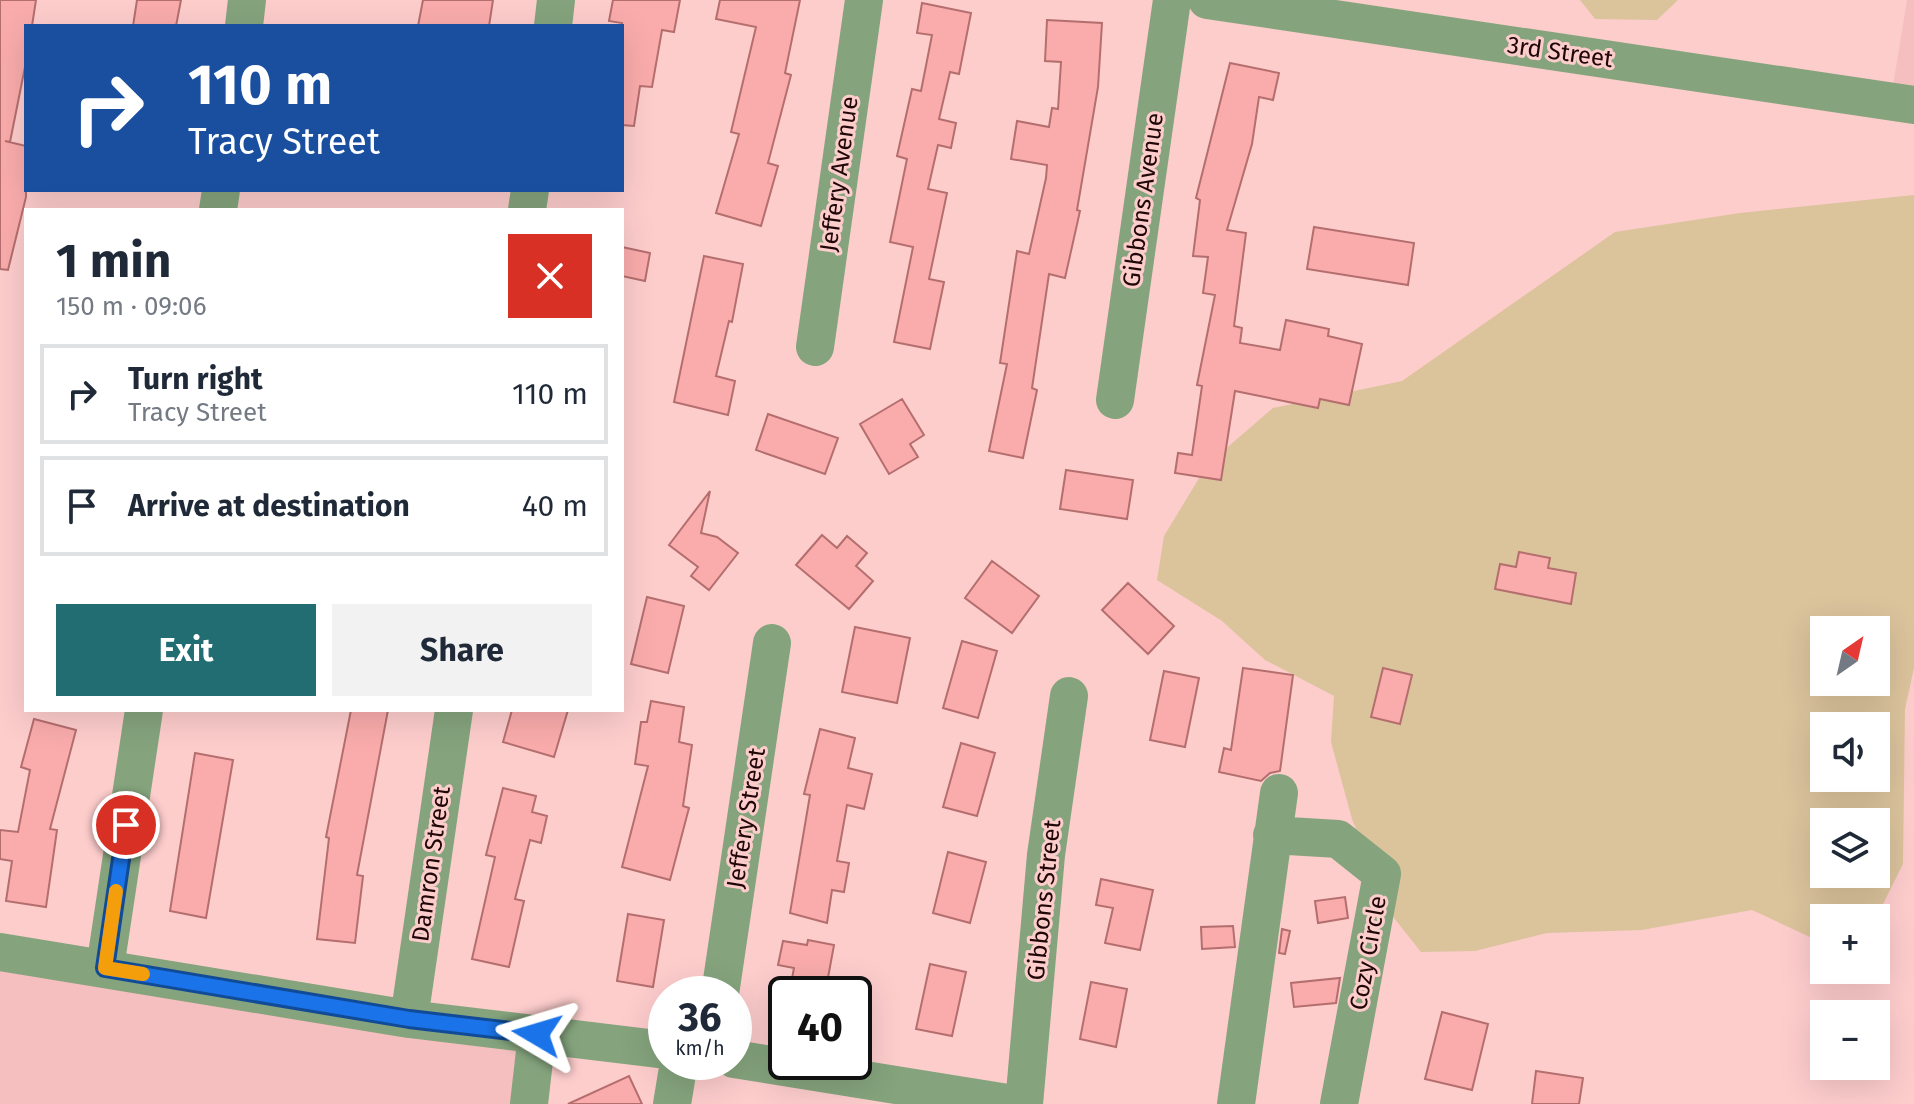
<!DOCTYPE html>
<meta charset="utf-8">
<style>
:root{--surface:#fff;--page:#f2f2f3;--text:#1f2937;--muted:#747a83;--line:#e0e1e3;--accent:#226d71}
body{margin:0;font-family:"Fira Sans",sans-serif;background:var(--page);color:var(--text);height:100vh;display:flex;flex-direction:column;font-size:30px;white-space:nowrap}
*{box-sizing:border-box;margin:0}
p{font-size:26px;color:var(--muted)}
.icon{flex:none;width:44px;height:44px;fill:none;stroke:currentColor;stroke-width:2;stroke-linecap:round;stroke-linejoin:round}
.map{position:relative;flex:1;overflow:hidden}
.details{position:absolute;left:24px;top:208px;width:600px;height:504px;display:flex;flex-direction:column;background:var(--surface);border-radius:0px;box-shadow:0 8px 32px #0002}
.details>*{flex:none}
.guide{position:absolute;left:24px;top:24px;width:600px;height:168px;border-radius:0px;box-shadow:0 8px 32px #0002;background:#1a4fa0;color:#fff;overflow:hidden}
.needle{width:52px;rotate:34deg}
.controls{position:absolute;left:1810px;top:616px;display:grid;gap:16px}
.controls a{display:grid;place-items:center;width:80px;height:80px;border-radius:0px;background:var(--surface);box-shadow:0 8px 32px #0002;font-size:40px}
.speed{position:absolute;left:648px;top:976px;display:flex;gap:16px;font-size:40px;font-weight:700;text-align:center}
.speed>*{display:grid;place-content:center;width:104px;height:104px;border-radius:50%;background:var(--surface);box-shadow:0 8px 32px #0002;line-height:1}
.speed small{font-size:20px;font-weight:400}
.speed .limit{border:4px solid #111;border-radius:12px;background:#fff;color:#111}
.pin{position:absolute;display:grid;place-items:center;width:68px;height:68px;color:#fff;margin:-34px;border:4px solid #fff;border-radius:50%;box-shadow:0 2px 8px #0007}
.me{position:absolute;width:88px;margin:-44px;rotate:277deg;stroke-linejoin:round;filter:drop-shadow(0 0 6px #0008)}
.turn{display:flex;align-items:center;gap:28px;height:168px;padding:0 32px;font-size:36px}
.turn .icon{width:104px;height:104px;stroke-width:2.5}
.turn b{display:block;font-size:56px;line-height:68px}
.round{display:grid;place-items:center;flex:none;width:84px;height:84px;border-radius:0px;background:var(--page)}
.summary{display:flex;align-items:center;justify-content:space-between;height:136px;padding:0 32px}
h1{font-size:48px;font-weight:700;line-height:60px}
.cta{display:flex;gap:16px;margin-top:auto;padding:16px 32px}
.cta a{flex:1;height:92px;border-radius:0px;background:var(--accent);color:#fff;font-size:32px;font-weight:700;line-height:92px;text-align:center}
.cta a+a{background:var(--page);color:var(--text)}
ul{padding:0;list-style:none}
li{display:flex;align-items:center;gap:24px;height:100px;margin:0 16px 12px;padding:0 16px;border:4px solid var(--line);border-radius:0px}
li div{flex:1}
li b{display:block;font-size:30px}
li em{font-style:normal}
.map>svg:first-child{display:block}
.built{fill:#f4bfbe}
.green{fill:#dbc39c;fill-rule:evenodd}
.building{fill:#faacac;stroke:#b56e6e;stroke-width:2}
.lines{fill:none;stroke-linecap:round;stroke-linejoin:round}
.minor{stroke:#85a47d;stroke-width:38}
.route-casing{stroke:#114b97;stroke-width:20}
.route{stroke:#1a73e8;stroke-width:14}
.slow{stroke:#f59e0b;stroke-width:14}
.labels{text-anchor:middle;stroke-width:6;stroke-linejoin:round;paint-order:stroke}
.street-label{font-size:24px;fill:#1f0607;stroke:#fdcdcc}
</style>
<div class="map">
<svg width="1914" height="1104" viewBox="0 0 1914 1104">
<rect width="100%" height="100%" fill="#fdcdcc"/>
<path class="built" d="M1907,0H1914V90L1893,86Z
M0,967L521,1048L515,1104H0Z"/>
<path class="green" d="M1580,0H1678L1657,20L1595,19Z
M1914,195V668L1905,709L1903,864L1876,918H1824V935L1812,938L1752,910L1642,930L1547,933L1475,951L1421,952L1390,913L1352,819L1331,742L1334,696L1265,660L1222,621L1157,580L1164,536L1207,465L1273,408L1402,381L1615,232L1740,213ZM1824,630H1876V682H1824ZM1824,726H1876V778H1824ZM1824,822H1876V874H1824Z"/>
<path class="building" d="M0,0H36L32,26H26V62L10,142L5,141L26,146V197L8,270L0,269Z
M137,0H181L176,26H133Z
M423,0H493L489,26H418Z
M613,0H680L674,32L662,30L652,87L640,86L634,126L622,125V23L609,21Z
M720,0H800L785,73L791,75L768,163L778,166L761,226L716,213L739,134L731,132L756,27L716,19Z
M922,3L971,13L959,74L950,72L939,119L956,123L951,148L938,145L928,189L947,193L929,279L944,282L930,349L894,342L913,247L890,242L907,159L897,156L912,89L921,91L932,35L917,33Z
M1047,20L1102,23L1098,87L1077,210L1080,211L1065,278L1049,274L1032,388L1037,390L1023,458L989,451L1007,364L1000,363L1017,251L1029,254L1046,178L1047,165L1011,159L1017,121L1049,127L1052,108L1058,109L1061,62L1045,61Z
M1230,63L1279,73L1273,100L1259,97L1252,144L1227,230L1246,233L1234,326L1242,328L1240,343L1280,350L1286,320L1329,329L1328,336L1362,344L1349,405L1320,399L1318,408L1235,391L1221,480L1175,473L1178,453L1192,455L1202,386L1197,385L1215,295L1203,293L1208,257L1193,256L1200,200L1196,198Z
M1314,227L1414,243L1408,285L1307,269Z
M622,247L650,253L645,281L622,276Z
M704,256L743,264L732,322L729,321L716,376L735,381L728,415L674,402Z
M902,399L924,435L910,444L918,457L889,474L860,424Z
M768,414L838,438L825,474L756,450Z
M1066,470L1133,480L1127,519L1060,509Z
M710,491L701,533L717,537L738,553L709,590L691,576L698,567L669,545Z
M822,535L837,548L847,536L867,553L856,566L873,581L849,609L796,565Z
M1519,552L1550,558L1548,568L1576,573L1571,604L1495,589L1500,564L1516,567Z
M992,561L1039,596L1012,633L965,598Z
M1128,583L1174,626L1148,654L1102,610Z
M647,597L684,606L668,673L631,664Z
M855,627L910,638L897,703L842,692Z
M962,641L997,651L978,718L943,708Z
M1243,668L1293,675L1280,771L1270,773L1261,781L1219,772L1224,748L1231,750Z
M1383,668L1412,675L1400,724L1371,717Z
M1164,671L1199,678L1185,747L1150,740Z
M651,701L684,707L679,742L692,745L683,806L689,808L670,880L622,867L648,766L635,764L641,722H647Z
M351,710H388L357,875L363,876L355,943L317,939L329,838L326,837Z
M512,710H568L554,757L503,742Z
M34,719L76,730L50,829L57,830L46,907L6,901L12,861L0,859V830L18,832L30,770L21,767Z
M820,729L855,738L848,768L872,774L864,809L847,805L837,861L849,863L844,892L832,890L827,923L790,913L810,795L804,794Z
M961,743L995,753L977,816L943,807Z
M195,753L233,760L206,918L170,911Z
M503,788L536,796L532,812L547,816L541,843L530,840L515,899L524,901L509,967L472,959L495,857L486,855Z
M948,852L986,862L970,923L933,913Z
M1101,879L1153,890L1140,950L1105,943L1113,908L1096,905Z
M1345,897L1348,918L1318,923L1315,901Z
M628,914L664,920L653,987L617,981Z
M1233,926L1235,947L1202,949L1201,927Z
M1282,929L1290,931L1285,954L1279,953Z
M808,940L834,945L825,994H789L794,968L778,965L783,941L807,945Z
M930,964L966,972L952,1036L916,1029Z
M1340,978L1336,1003L1294,1007L1291,983Z
M1091,982L1127,989L1116,1047L1080,1039Z
M1442,1012L1488,1024L1472,1090L1425,1079Z
M1536,1071L1583,1078L1579,1104H1532Z
M629,1076L642,1104H568Z"/>
<g class="lines">
<path class="minor" d="M1207,0L1914,105
M244,26L247,0
M553,26L556,0
M218,210L221,190
M527,210L530,190
M815,347L864,0
M1115,400L1172,0
M1272,835L1338,839L1382,874L1339,1104
M0,952L409,1019L666,1050
M105,968L144,710
M720,994L772,643
M409,1019L454,710
M734,1059L1014,1104
M529,1104L537,1034
M672,1104L679,1062
M1024,1104L1046,855L1069,696
M1236,1104L1279,793"/>
</g>
<g class="lines">
<g class="route-casing">
<path id="route" d="M126,825L105,968L409,1019L537,1034"/>
</g>
<use href="#route" class="route"/>
<path class="slow" d="M116,891L105,968L143,974"/>
</g>
<g class="labels">
<g class="street-label">
<text transform="translate(1560 52) rotate(8)" y="8">3rd Street</text>
<text transform="translate(839 174) rotate(-82)" y="8">Jeffery Avenue</text>
<text transform="translate(1143 200) rotate(-82)" y="8">Gibbons Avenue</text>
<text transform="translate(746 818) rotate(-81)" y="8">Jeffery Street</text>
<text transform="translate(431 864) rotate(-82)" y="8">Damron Street</text>
<text transform="translate(1044 900) rotate(-84)" y="8">Gibbons Street</text>
<text transform="translate(1368 953) rotate(-80)" y="8">Cozy Circle</text>
</g>
</g>
</svg>
<div class="controls">
<a><svg class="needle" viewBox="-14 -14 28 28"><path d="M0-13l5 13h-10z" fill="#e53935"/><path d="M0 13l5-13h-10z" fill="#747a83"/></svg></a>
<a><svg class="icon" aria-label="sound" viewBox="0 0 24 24"><path d="M4 9h4l5-4v14l-5-4H4zM17 9q2 3 0 6"/></svg></a>
<a><svg class="icon" aria-label="layers" viewBox="0 0 24 24"><path d="M12 4l9 5-9 5-9-5zM3 14l9 5 9-5"/></svg></a>
<a>+</a>
<a>−</a>
</div>
<div class="speed"><div>36<small>km/h</small></div><div class="limit">40</div></div>
<div class="pin" style="left:126px;top:825px;background:#d93025"><svg class="icon" aria-label="arrive" viewBox="0 0 24 24"><path d="M6 21V4h12l-3 4 3 4H6"/></svg></div>
<svg class="me" style="left:537px;top:1034px" viewBox="-20 -20 40 40"><path d="M0-17L14 15 0 8-14 15z" fill="#1a73e8" stroke="#fff" stroke-width="4"/></svg>
<div class="guide">
<div class="turn"><svg class="icon" aria-label="right" viewBox="0 0 24 24"><path d="M7 20v-9h11M14 6l5 5-5 5"/></svg><div><b>110 m</b>Tracy Street</div></div>
</div>
<section class="details">
<div class="summary"><div><h1>1 min</h1><p>150 m · 09:06</p></div><a class="round" style="background:#d93025;color:#fff"><svg class="icon" aria-label="close" viewBox="0 0 24 24"><path d="M6 6l12 12M18 6L6 18"/></svg></a></div>
<ul>
<li><svg class="icon" aria-label="right" viewBox="0 0 24 24"><path d="M7 20v-9h11M14 6l5 5-5 5"/></svg><div><b>Turn right</b><p>Tracy Street</p></div><em>110 m</em></li>
<li><svg class="icon" aria-label="arrive" viewBox="0 0 24 24"><path d="M6 21V4h12l-3 4 3 4H6"/></svg><div><b>Arrive at destination</b></div><em>40 m</em></li>
</ul>
<div class="cta"><a>Exit</a><a>Share</a></div>
</section>
</div>
